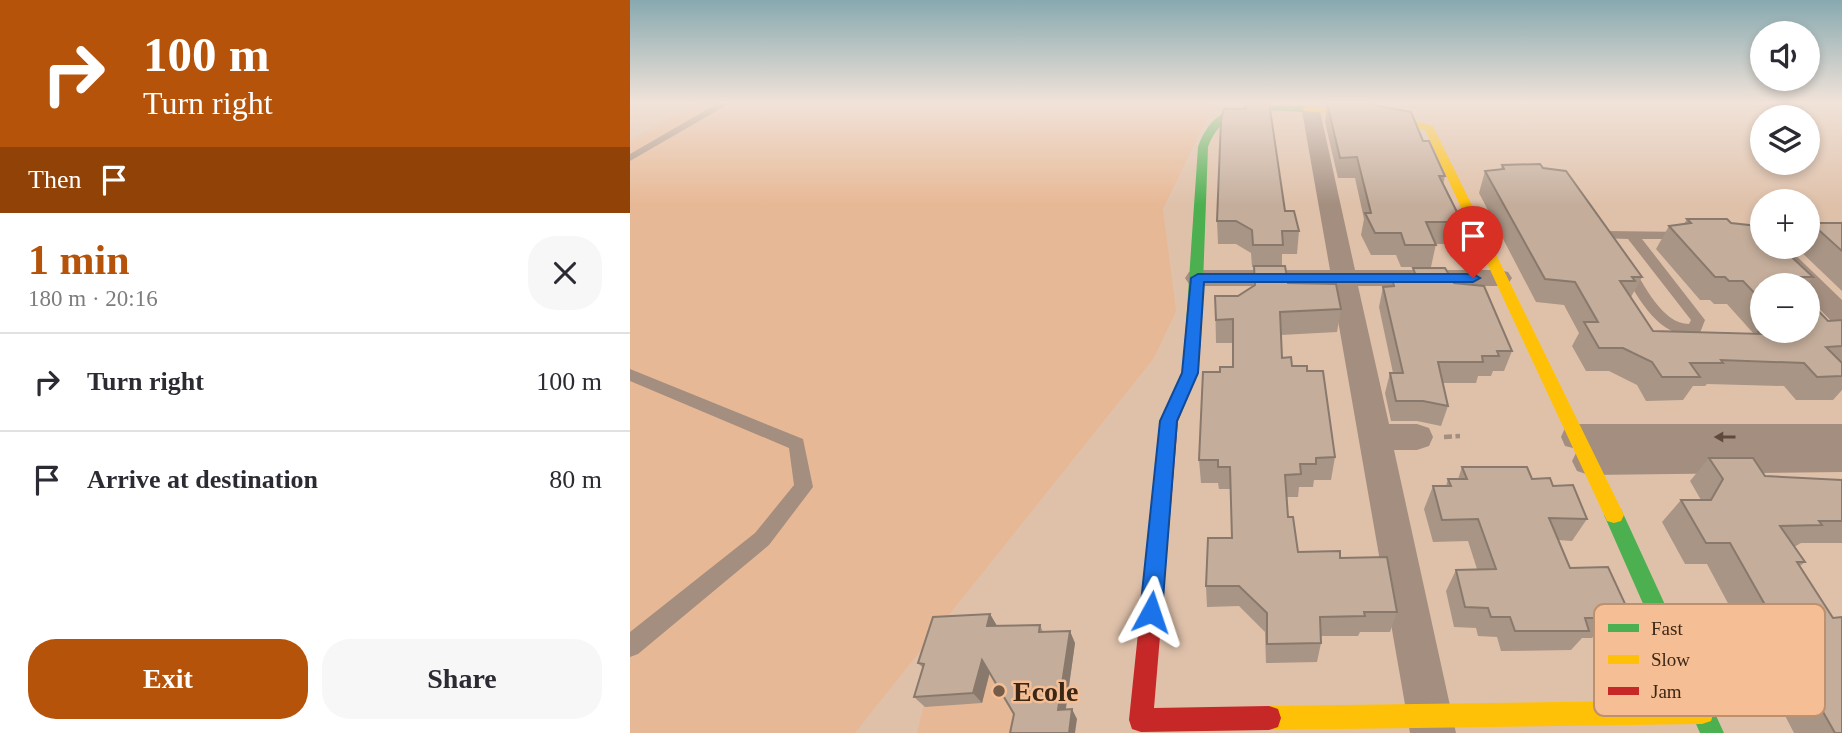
<!DOCTYPE html>
<meta charset="utf-8">
<style>
:root{--surface:#fff;--page:#f7f7f7;--text:#2b2b33;--muted:#7c7c81;--line:#e1e1e2;--accent:#b45309}
body{margin:0;font-family:"Times New Roman",serif;background:var(--page);color:var(--text);height:100vh;display:flex;flex-direction:column;font-size:26px;white-space:nowrap}
*{box-sizing:border-box;margin:0}
p{font-size:23px;color:var(--muted)}
.icon{flex:none;width:38px;height:38px;fill:none;stroke:currentColor;stroke-width:2;stroke-linecap:round;stroke-linejoin:round}
.map{position:relative;flex:1;overflow:hidden}
.sheet{display:flex;flex-direction:column;background:var(--surface);width:630px}
.sheet>*{flex:none}
.guide{background:#b45309;color:#fff;overflow:hidden}
.tools{position:absolute;left:1120px;top:21px;display:grid;gap:14px}
.tools a{display:grid;place-items:center;width:70px;height:70px;border-radius:50%;background:var(--surface);box-shadow:0 4px 10px #0003;font-size:35px}
.pin{position:absolute;display:grid;place-items:center;width:60px;height:60px;color:#fff;margin:-72px -30px;border-radius:50% 50% 50% 0;rotate:-45deg;box-shadow:0 0 7px #0007}
.pin .icon{rotate:45deg}
.me{position:absolute;width:77px;margin:-38px;rotate:5deg;stroke-linejoin:round;filter:drop-shadow(0 0 5px #0008)}
.turn{display:flex;align-items:center;gap:24px;height:147px;padding:0 28px;font-size:32px}
.turn .icon{width:91px;height:91px;stroke-width:2.5}
.turn b{display:block;font-size:49px;line-height:60px}
.then{display:flex;align-items:center;height:66px;padding:0 28px;background:#0003;gap:14px;font-size:26px}
.round{display:grid;place-items:center;flex:none;width:74px;height:74px;border-radius:28px;background:var(--page)}
.head{display:flex;align-items:center;justify-content:space-between;height:119px;padding:0 28px}
h1{font-size:42px;font-weight:600;line-height:52px;color:var(--accent)}
.cta{display:flex;gap:14px;margin-top:auto;padding:14px 28px}
.cta a{flex:1;height:80px;border-radius:28px;background:var(--accent);color:#fff;font-size:28px;font-weight:600;line-height:80px;text-align:center}
.cta a+a{background:var(--page);color:var(--text)}
ul{padding:0;list-style:none}
li{display:flex;align-items:center;gap:21px;height:98px;padding:0 28px;border-top:2px solid var(--line)}
li div{flex:1}
li b{display:block;font-size:26px}
li em{font-style:normal}
main{display:flex;flex:1;min-height:0}
.map>svg:first-child{display:block}
.built{fill:#e7b895}
.lines{fill:none;stroke-linecap:round;stroke-linejoin:round}
.path{stroke:#a38e7f;stroke-width:4.5;stroke-dasharray:8 3.5;stroke-linecap:butt}
.lane{fill:#a38e7f;fill-rule:evenodd}
.street{fill:#a38e7f;fill-rule:evenodd}
.fast{fill:#4caf50;fill-rule:evenodd}
.slow{fill:#ffc107;fill-rule:evenodd}
.jam{fill:#c62828;fill-rule:evenodd}
.wall{fill:#a99585}
.shaded-wall{fill:#89796c}
.building{fill:#c4ad9b;stroke:#89796c;stroke-width:2}
.oneway{fill:#604b3b}
.route{fill:#1a73e8;stroke:#114b97;stroke-width:2}
.poi-dot{fill:#755d4a;stroke:#f5be94;stroke-width:2.5}
.labels{text-anchor:middle;stroke-width:5;stroke-linejoin:round;paint-order:stroke}
.near-poi-label{font-size:28px;font-weight:bold;fill:#3c2716;stroke:#f5be94;text-anchor:start}
.key{fill:#f5be94;stroke:#be916e;stroke-width:2}
.key-label{font-size:19px;fill:#3c2716}
</style>
<main>
<section class="sheet">
<div class="guide">
<div class="turn"><svg class="icon" aria-label="right" viewBox="0 0 24 24"><path d="M7 20v-9h11M14 6l5 5-5 5"/></svg><div><b>100 m</b>Turn right</div></div>
<div class="then">Then<svg class="icon" aria-label="arrive" viewBox="0 0 24 24"><path d="M6 21V4h12l-3 4 3 4H6"/></svg></div>
</div>
<div class="head"><div><h1>1 min</h1><p>180 m · 20:16</p></div><a class="round"><svg class="icon" aria-label="close" viewBox="0 0 24 24"><path d="M6 6l12 12M18 6L6 18"/></svg></a></div>
<ul>
<li><svg class="icon" aria-label="right" viewBox="0 0 24 24"><path d="M7 20v-9h11M14 6l5 5-5 5"/></svg><div><b>Turn right</b></div><em>100 m</em></li>
<li><svg class="icon" aria-label="arrive" viewBox="0 0 24 24"><path d="M6 21V4h12l-3 4 3 4H6"/></svg><div><b>Arrive at destination</b></div><em>80 m</em></li>
</ul>
<div class="cta"><a>Exit</a><a>Share</a></div>
</section>
<div class="map">
<svg width="1212" height="733" viewBox="0 0 1212 733">
<rect width="100%" height="100%" fill="#dfc1aa"/>
<path class="built" d="M68,102H569L583,106L533,209L546,311L524,358L225,733H0V140Z
M312,629L434,719L445,733H287Z"/>
<g class="lines">
<path class="path" d="M814,437L830,436"/>
<path class="lane" d="M90,102H102L0,161V154Z
M973,231L1059,232V238L1055,239H1012L1075,320L1070,333C1029,344 1008,295 989,267L991,264H1001C1014,284 1032,324 1059,324L1061,320L998,239L969,238V232Z
M0,369L173,439L183,487L139,545L8,654L0,657V632L125,533L164,485L159,448L0,381Z"/>
<path class="street" d="M681,106L690,111L725,270H869L878,272L882,278L878,284L869,286H728L759,424H787L799,428L803,437L799,446L787,450H764L826,733H780L702,286H568L559,284L555,278L559,272L568,270H700L672,111Z
M1132,245L1157,247L1212,300V325L1202,322L1178,297V285H1166L1134,252Z
M947,424H1212V472L959,475L947,471L942,461L947,451L951,450L935,446L931,437L935,428Z"/>
<path class="fast" d="M630,105L677,106L682,109L677,112C637,111 595,101 578,147L571,338L563,343L558,342L555,338L568,147C580,114 597,108 630,105Z
M984,507L991,509L1094,733H1070L974,515L977,509Z"/>
<path class="slow" d="M677,106L753,112L803,126L994,515L991,521L984,523L977,521L795,130L752,118L674,111L672,109Z
M1072,700L1081,703L1084,712L1081,721L1072,724L639,730L630,727L627,718L630,709L639,706Z"/>
<path class="jam" d="M563,333L571,338L568,373L548,421L524,708L639,706L648,709L651,718L648,727L639,730L511,732L502,729L499,720L530,421L552,373L555,338Z"/>
</g>
<path class="wall" d="M616,102L655,211L669,231L667,254H652V266L658,283L711,309L707,332L651,335L652,358L662,366L677,371L705,457L701,480H684L683,487H669L668,497H656L658,517L668,552L710,558L767,612L760,632H730L728,636H691V643L687,662L636,663L635,632L609,606L577,607L576,586L601,538V489H589L588,483H571L569,460L590,372L603,367V343H586L585,296H608L623,286L624,267H622L621,253L606,244H588L587,221L616,109Z
M697,103L793,141L815,176L813,185L832,222L826,244H806L801,267H771L766,255H741L731,235L734,219L725,178H708L695,122Z
M872,165L913,168L1012,277L1001,297L1023,331L1124,334L1097,304H1084L1080,300H1070L1026,249L1039,226L1054,224L1057,219L1101,223L1183,277L1176,285H1132V331H1178L1198,321L1212,320V390L1203,400H1166L1154,386L1077,384L1075,386H1063L1053,400L1016,401L1007,385L979,371H956L942,346L949,333L934,305L906,302L849,193L855,171L871,169Z
M1181,223H1212V291L1166,247H1178V228Z
M783,268L824,283L882,351L874,371H863L861,376H848L846,383H813L818,406L811,426L787,421H761L755,393L760,373H763L749,307L753,287L762,286L763,282H772L774,276H781Z
M1079,458L1135,476L1212,480V543H1171L1164,547L1175,562L1170,566L1212,733H1164L1150,706H1107L1083,659L1108,640H1112L1116,637L1077,564H1055L1032,522L1051,500H1071L1060,481Z
M832,467L902,479L923,486L957,519L942,541L928,540L940,568L997,608L979,628H970L962,638H952L941,650L871,651L867,637L848,636L846,628L824,627L816,591L826,570L847,569L838,541L803,542L794,509L803,486H816L818,479H828Z
M360,614L367,626L410,625L413,632L445,643L436,709L447,719L384,714L360,672L352,703L295,707L284,697L293,668L288,663Z"/>
<path class="shaded-wall" d="M360,614L367,626H357Z
M440,631L445,643L434,720L428,710Z
M352,660L360,671L352,703L343,693Z
M442,709L447,719L445,733H439Z"/>
<path class="building" d="M616,102H639L655,211H664L669,231H652L653,245H623L622,230L606,221H587L591,120L594,109H616Z
M726,102L781,112L793,141H799L815,176H809L832,222H796L806,245H775L771,233H745L735,213H741L727,157L710,158L697,103Z
M910,164L913,168L936,171L1012,277H1002L1005,281H990L1023,331L1132,334L1129,332L1178,331V300L1198,321L1212,320V346L1196,347L1212,363V376L1187,377L1174,363L1091,360L1093,363H1060L1070,377H1032L1022,362L993,348H969L954,322H968L945,282L915,279L855,171L874,169L872,165Z
M1057,219H1097L1101,223L1128,226L1132,229V247H1151L1183,277H1169L1173,281H1159L1164,285H1132V301L1113,281H1099L1095,277H1085L1039,226L1061,223Z
M1181,223H1212V251Z
M624,266H655L658,283L706,284L711,309L650,312L652,358L661,357L662,366H677V371H693L705,457L686,458V464H670L671,474L655,475L658,517H663L668,552L710,551V558L757,557L767,612H734L735,616L690,617L691,643L637,644V613L609,586H576L578,538H602L600,467H588V460H569L573,372H590V367H603V319L586,320L585,296H608L625,285Z
M783,268H815L824,283L854,286L882,351H867L869,356H852L853,362H808L818,406L793,401H766L760,373H773L753,287L764,286L763,282H776L774,276H786Z
M1079,458H1123L1135,476L1212,480V521H1189L1192,525L1150,526L1175,562H1167L1203,618L1212,617V733H1205L1180,689L1135,688L1108,640H1131L1125,629L1147,630L1143,619L1100,543H1076L1051,500H1081L1093,479Z
M832,467H897L902,479L920,478L923,486L943,485L957,519L919,518L940,568L978,567L997,608L976,609L980,618H955L959,631H885L880,617H861L858,608L835,607L826,570L866,569L848,519L812,520L803,486H821L818,479H837Z
M360,614L357,626L410,625L409,632L440,631L428,710L442,709L439,733H380L384,714L352,660L343,693L284,697L294,664L288,663L303,617Z"/>
<defs><path id="oneway-solid" d="M-6-.8H1V-3.2L6.5 0L1 3.2V.8H-6Z" transform="scale(1.75)"/></defs>
<use class="oneway" href="#oneway-solid" transform="translate(1095 437) rotate(180)"/>
<linearGradient id="sky" x2="0" y2="1"><stop stop-color="#88a9b0"/><stop offset="0.5" stop-color="#f1e3d9"/><stop offset="1" stop-color="#f1e3d9" stop-opacity="0"/></linearGradient>
<rect width="1212" height="205" fill="url(#sky)"/>
<path class="route" d="M568,274H843L850,278L843,282H574L568,373L547,421L532,612L529,619L521,622L513,619L510,612L530,421L552,373L561,278Z"/>
<circle class="poi-dot" cx="369" cy="691" r="7"/>
<g class="labels">
<g class="near-poi-label">
<text x="383" y="701">Ecole</text>
</g>
</g>
<rect x="964" y="604" width="231" height="112" rx="10" class="key"/>
<rect x="978" y="624" width="31" height="8" fill="#4caf50"/>
<rect x="978" y="655" width="31" height="9" fill="#ffc107"/>
<rect x="978" y="687" width="31" height="8" fill="#c62828"/>
<g class="key-label">
<text x="1021" y="635">Fast</text>
<text x="1021" y="666">Slow</text>
<text x="1021" y="698">Jam</text>
</g>
</svg>
<div class="tools">
<a><svg class="icon" aria-label="sound" viewBox="0 0 24 24"><path d="M4 9h4l5-4v14l-5-4H4zM17 9q2 3 0 6"/></svg></a>
<a><svg class="icon" aria-label="layers" viewBox="0 0 24 24"><path d="M12 4l9 5-9 5-9-5zM3 14l9 5 9-5"/></svg></a>
<a>+</a>
<a>−</a>
</div>
<div class="pin" style="left:843px;top:278px;background:#d93025"><svg class="icon" aria-label="arrive" viewBox="0 0 24 24"><path d="M6 21V4h12l-3 4 3 4H6"/></svg></div>
<svg class="me" style="left:521px;top:612px" viewBox="-20 -20 40 40"><path d="M0-17L14 15 0 8-14 15z" fill="#1a73e8" stroke="#fff" stroke-width="4"/></svg>
</div>
</main>
